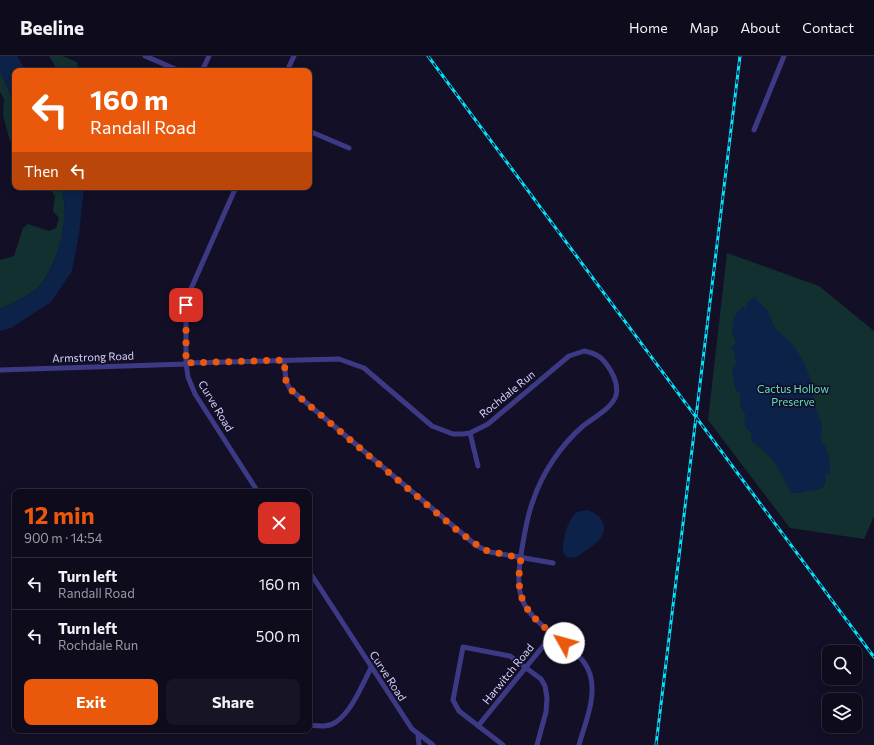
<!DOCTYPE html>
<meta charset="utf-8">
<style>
:root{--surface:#0e0b1c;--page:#171425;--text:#f1f3f6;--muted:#9b9ba3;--line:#2e2b3b;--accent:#ea580c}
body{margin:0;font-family:Commissioner,sans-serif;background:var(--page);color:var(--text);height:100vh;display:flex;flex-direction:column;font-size:15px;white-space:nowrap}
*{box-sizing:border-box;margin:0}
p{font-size:13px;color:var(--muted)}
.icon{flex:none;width:22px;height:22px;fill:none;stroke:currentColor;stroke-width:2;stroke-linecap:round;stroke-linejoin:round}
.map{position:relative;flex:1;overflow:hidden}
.side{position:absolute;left:12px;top:433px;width:300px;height:244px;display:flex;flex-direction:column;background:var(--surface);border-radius:8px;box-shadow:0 2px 10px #0003,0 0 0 1px var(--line)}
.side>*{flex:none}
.guide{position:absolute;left:12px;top:12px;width:300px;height:122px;border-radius:8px;box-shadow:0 2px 10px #0003,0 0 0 1px var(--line);background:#ea580c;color:#fff;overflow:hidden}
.controls{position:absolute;left:822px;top:589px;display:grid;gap:8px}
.controls a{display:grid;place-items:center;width:40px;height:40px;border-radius:8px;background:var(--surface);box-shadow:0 2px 10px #0003,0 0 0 1px var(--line);font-size:20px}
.pin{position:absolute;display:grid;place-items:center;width:34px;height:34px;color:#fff;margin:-17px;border-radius:8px;box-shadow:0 2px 6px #0006}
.me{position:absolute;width:44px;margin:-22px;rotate:308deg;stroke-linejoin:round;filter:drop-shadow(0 0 3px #0008)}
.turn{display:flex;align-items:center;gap:14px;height:84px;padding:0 12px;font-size:18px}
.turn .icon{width:52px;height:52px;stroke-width:2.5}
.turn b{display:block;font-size:28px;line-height:34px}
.then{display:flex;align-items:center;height:38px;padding:0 12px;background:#0003;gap:8px;font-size:15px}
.round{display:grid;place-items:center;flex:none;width:42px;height:42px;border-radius:8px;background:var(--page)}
.headline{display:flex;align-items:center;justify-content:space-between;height:68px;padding:0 12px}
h1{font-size:24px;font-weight:700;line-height:30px;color:var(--accent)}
.action{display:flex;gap:8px;margin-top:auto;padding:8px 12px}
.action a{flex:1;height:46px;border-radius:8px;background:var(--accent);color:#fff;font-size:16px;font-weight:700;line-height:46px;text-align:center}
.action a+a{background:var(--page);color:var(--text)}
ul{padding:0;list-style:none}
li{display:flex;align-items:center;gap:12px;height:52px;padding:0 12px;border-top:1px solid var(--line)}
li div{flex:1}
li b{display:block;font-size:15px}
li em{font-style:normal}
header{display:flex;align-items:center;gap:24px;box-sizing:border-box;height:56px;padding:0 20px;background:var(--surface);border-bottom:1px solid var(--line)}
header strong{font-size:19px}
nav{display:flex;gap:22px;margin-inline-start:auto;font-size:14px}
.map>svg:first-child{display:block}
.green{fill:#12302f}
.water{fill:#0c2248}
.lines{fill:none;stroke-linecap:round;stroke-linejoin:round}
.minor{stroke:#3d3a85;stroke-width:5}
.rail-casing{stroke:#00e5ff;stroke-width:3}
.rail{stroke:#130f26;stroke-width:1.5;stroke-dasharray:4.5;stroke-linecap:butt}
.route{stroke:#ea580c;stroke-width:7;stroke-dasharray:0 12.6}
.labels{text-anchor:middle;stroke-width:3.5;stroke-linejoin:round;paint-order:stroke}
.street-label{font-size:11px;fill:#d9d4ff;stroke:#130f26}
.park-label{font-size:11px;fill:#5fe0c0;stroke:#130f26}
</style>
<header>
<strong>Beeline</strong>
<nav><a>Home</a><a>Map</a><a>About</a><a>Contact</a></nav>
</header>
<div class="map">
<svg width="874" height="689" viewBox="0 0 874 689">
<rect width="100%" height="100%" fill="#130f26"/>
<path class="green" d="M49,0H62L77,6L78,15H58Z
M0,15L15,47V95L9,82L3,59L4,43L0,36Z
M45,131H60C73,155 57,214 37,232C27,241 13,247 0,253V204L14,200L23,172L28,168L49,175L56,172L59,162L53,155L55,140L50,133Z
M727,197L819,230L874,275V460L864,483L790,472L708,364Z"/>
<path class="water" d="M0,0H17L26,15H15V47L0,15Z
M60,131L84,132L79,178L72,215L51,246L11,272L0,275V253C13,247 27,241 37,232C57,214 73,155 60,131Z
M754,241L767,254L776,274C796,286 809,313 814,336C814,339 813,342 814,345C816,358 826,367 820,383C829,393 830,404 830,417L825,419C828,432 820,434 809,435C801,437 798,438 790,436C782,417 770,396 752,386L751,376L746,373L744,365L746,359C740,354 739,347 741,339L735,333L732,313L737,306L734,301V295L731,291L736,287L732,277L734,261L742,251L747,252V247Z
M587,454C603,459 611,473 596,487C590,492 582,497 576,502L567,501L563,497C562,486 567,463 577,456C580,455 584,455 587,454Z"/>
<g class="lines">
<path class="minor" d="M145,0L180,15
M202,15L209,0
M287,15L294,0
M754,74L784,0
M309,75L349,92
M236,131L190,235L186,249V307L188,321L195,338L258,436
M284,304L286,325L290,333L477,490L490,496L553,507
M186,307L339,303L364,312L432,370L453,378H463L470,377L488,368L569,300L584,295C590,296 596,298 601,302C610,311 621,329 615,342C609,354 593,362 583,370C561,389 542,417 533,445C527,460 525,476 522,492C514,542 519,551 558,583C571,593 585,602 590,618C597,641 585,667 579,689
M0,314L187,308
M470,377L478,410
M309,515L412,673L433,689
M309,669C318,670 328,672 336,666C352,655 362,629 371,612
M478,670L553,578
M418,679L419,689
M503,689L459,655L453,644L463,591L510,600L541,623L545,630L547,642L546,656L537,689"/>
<g class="rail-casing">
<path id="rail" d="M428,0L874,601
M656,689L740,0"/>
</g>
<use href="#rail" class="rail"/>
</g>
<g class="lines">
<path class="route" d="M186,249V307L284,304L286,325L290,333L458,475L484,494L521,502C513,549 530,560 564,587"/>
</g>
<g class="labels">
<g class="street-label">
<text transform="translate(93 301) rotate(-2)" y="4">Armstrong Road</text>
<text transform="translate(507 338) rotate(-39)" y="4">Rochdale Run</text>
<text transform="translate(216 350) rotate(59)" y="4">Curve Road</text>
<text transform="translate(508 618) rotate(-51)" y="4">Harwitch Road</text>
<text transform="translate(388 620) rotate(57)" y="4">Curve Road</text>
</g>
<g class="park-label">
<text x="793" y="337">Cactus Hollow<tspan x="793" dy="13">Preserve</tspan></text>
</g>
</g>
</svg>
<div class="controls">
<a><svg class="icon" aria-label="search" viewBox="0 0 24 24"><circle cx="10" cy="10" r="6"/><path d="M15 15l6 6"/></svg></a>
<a><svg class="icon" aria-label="layers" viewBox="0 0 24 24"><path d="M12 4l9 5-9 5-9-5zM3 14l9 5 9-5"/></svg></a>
</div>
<div class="pin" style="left:186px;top:249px;background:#d93025"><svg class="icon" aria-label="arrive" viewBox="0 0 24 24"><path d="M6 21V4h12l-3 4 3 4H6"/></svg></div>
<svg class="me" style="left:564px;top:587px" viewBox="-20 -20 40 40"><circle r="19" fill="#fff"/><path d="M0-13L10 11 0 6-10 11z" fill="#ea580c"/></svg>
<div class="guide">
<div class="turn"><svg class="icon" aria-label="left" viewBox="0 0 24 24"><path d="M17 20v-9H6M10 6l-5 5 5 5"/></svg><div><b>160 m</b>Randall Road</div></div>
<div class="then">Then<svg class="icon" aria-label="left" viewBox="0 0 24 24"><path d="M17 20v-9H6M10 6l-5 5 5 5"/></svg></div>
</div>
<section class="side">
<div class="headline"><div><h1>12 min</h1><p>900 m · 14:54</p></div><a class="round" style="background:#d93025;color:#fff"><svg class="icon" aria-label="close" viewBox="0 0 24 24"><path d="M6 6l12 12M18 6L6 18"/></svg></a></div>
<ul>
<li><svg class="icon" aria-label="left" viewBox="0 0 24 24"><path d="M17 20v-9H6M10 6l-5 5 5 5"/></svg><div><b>Turn left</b><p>Randall Road</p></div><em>160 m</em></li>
<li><svg class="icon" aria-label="left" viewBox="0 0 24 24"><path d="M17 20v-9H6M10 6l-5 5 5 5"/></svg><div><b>Turn left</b><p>Rochdale Run</p></div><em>500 m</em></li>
</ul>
<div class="action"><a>Exit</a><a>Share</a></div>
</section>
</div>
